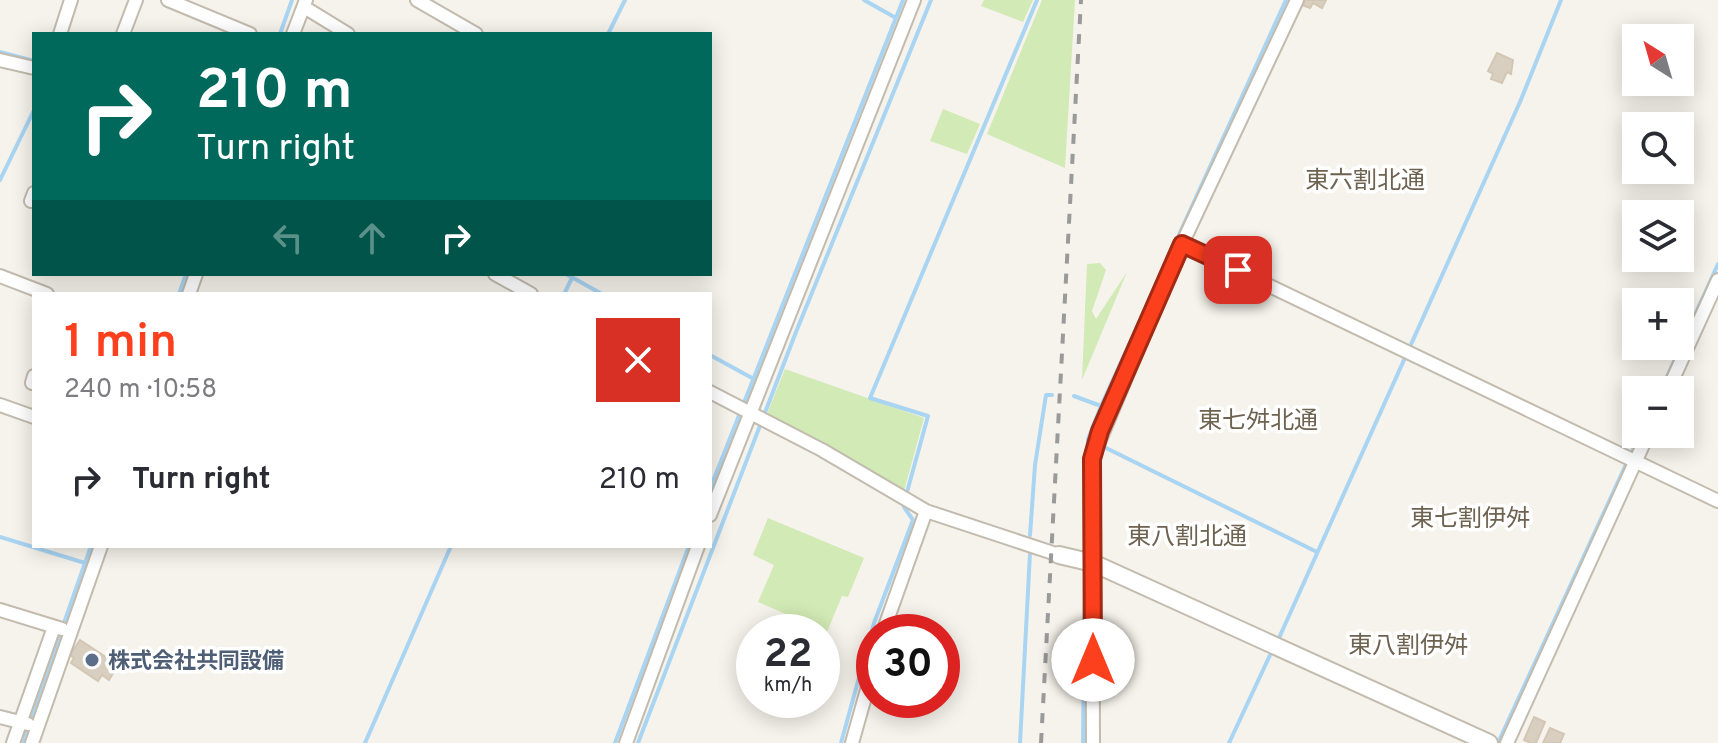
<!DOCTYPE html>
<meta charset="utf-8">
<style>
:root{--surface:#fff;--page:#f7f7f7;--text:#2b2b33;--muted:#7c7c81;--accent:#fc3f1d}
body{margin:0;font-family:Overpass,"Noto Sans JP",sans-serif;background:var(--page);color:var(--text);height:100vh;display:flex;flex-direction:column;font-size:30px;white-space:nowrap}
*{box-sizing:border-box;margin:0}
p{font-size:26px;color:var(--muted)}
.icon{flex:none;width:44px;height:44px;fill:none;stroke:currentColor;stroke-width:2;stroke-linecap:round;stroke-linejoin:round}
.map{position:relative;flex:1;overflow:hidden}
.details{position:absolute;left:32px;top:292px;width:680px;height:256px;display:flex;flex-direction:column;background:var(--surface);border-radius:0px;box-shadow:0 4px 20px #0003}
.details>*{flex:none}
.guide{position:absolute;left:32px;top:32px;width:680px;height:244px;border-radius:0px;box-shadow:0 4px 20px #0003;background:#00695c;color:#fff;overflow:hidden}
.needle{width:52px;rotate:323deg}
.tools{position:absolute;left:1622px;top:24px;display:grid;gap:16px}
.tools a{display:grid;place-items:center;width:72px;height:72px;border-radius:0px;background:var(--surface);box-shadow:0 4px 20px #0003;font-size:40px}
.speed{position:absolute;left:736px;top:614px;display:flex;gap:16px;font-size:40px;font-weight:700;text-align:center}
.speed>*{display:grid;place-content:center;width:104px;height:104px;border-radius:50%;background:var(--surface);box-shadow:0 4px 20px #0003;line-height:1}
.speed small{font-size:20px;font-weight:400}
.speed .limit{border:12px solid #d22;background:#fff;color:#111}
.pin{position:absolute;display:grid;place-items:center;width:68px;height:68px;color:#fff;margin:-34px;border-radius:16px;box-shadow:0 4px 12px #0006}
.me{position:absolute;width:88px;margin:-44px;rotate:0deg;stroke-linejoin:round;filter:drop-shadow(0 0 6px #0008)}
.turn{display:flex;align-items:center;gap:28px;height:168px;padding:0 32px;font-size:36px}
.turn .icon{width:104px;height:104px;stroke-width:2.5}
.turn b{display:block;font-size:56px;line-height:68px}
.lanes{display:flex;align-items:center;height:76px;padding:0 32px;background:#0003;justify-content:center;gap:40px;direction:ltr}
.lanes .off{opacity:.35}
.round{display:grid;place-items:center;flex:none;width:84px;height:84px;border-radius:0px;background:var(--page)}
.summary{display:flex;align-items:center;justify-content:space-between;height:136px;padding:0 32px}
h1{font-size:48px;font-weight:600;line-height:60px;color:var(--accent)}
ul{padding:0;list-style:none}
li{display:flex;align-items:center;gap:24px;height:104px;padding:0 32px}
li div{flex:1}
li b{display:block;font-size:30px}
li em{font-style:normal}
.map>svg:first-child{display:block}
.green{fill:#d2eab5}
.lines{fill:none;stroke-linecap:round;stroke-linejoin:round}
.stream{stroke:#a9d4f2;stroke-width:4}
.building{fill:#d8cfc1;stroke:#d3c7b4;stroke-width:2}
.minor-casing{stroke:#c2bbae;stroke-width:16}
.tertiary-casing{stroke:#c2bbae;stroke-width:20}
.minor{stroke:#fff;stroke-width:12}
.tertiary{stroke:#fff;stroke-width:16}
.rail{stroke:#9a9a9a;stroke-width:4;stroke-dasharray:10 10;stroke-linecap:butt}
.route-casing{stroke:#a42913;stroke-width:20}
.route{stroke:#fc3f1d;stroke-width:14}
.service-dot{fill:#5c6f8a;stroke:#fff;stroke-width:3}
.labels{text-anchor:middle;stroke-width:7;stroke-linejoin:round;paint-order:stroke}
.service-label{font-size:22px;font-weight:bold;fill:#4e5e75;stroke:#fff;text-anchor:start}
.neighbourhood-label{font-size:24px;fill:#6e6250;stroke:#fff}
</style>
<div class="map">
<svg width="1718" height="743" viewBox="0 0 1718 743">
<rect width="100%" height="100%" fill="#f6f3ec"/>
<path class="green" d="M984,0H1033L1023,22L981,6Z
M1042,0H1075L1065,168L987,134Z
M943,109L980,124L967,154L930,141Z
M1100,263L1106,270L1092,311L1096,319L1127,272L1082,380L1087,264Z
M785,369L924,418L904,491L767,414Z
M768,518L864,558L848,597L842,596L827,632L758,602L774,565L753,555Z"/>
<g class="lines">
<path class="stream" d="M864,0L896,18
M280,34L292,0
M608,34L625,0
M0,52L34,61
M0,180L34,110
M566,274L602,294
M179,294L186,274
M564,294L572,278
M710,355L752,378
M1661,390L1718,264
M1074,396L1101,406
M1102,446L1317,552
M1087,459L1088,439L1101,406L1286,0
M710,489L903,0
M907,492L928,416L870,398L1037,0
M1030,535L1035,465L1046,395H1052
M0,537L85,563
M1085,555L1086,488
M1279,638L1520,102L1561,0
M22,743L91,546
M365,743L451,546
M615,743L689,546
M638,743L796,332L931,0
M841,743L874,623L913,520L904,507
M1020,743L1030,553
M1083,743L1085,568
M1229,743L1271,653
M1498,743L1640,434"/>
</g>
<path class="building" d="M1305,0H1326L1322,8L1313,3L1310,8L1302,5Z
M1497,53L1513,60L1511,74L1507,72L1502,83L1491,79L1493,74L1488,71Z
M80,640L118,665L109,680L102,675L98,681L71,663L74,658L70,655Z
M1534,717L1545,722L1536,743H1531L1524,740Z
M1550,728L1564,734L1560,743H1543Z"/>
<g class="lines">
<g class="minor-casing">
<path id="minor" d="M168,0L250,34
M417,0L476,34
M304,7L348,34
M60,34L71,0
M123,34L136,0
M293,34L306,0
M0,60L34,68
M31,201L34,193
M1182,244L1718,501
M495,274L531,294
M0,276L47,294
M189,294L196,274
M32,383L34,376
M1668,390L1718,280
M710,392L822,450L926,511L1059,555
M0,405L34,417
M710,515L914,0
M0,610L62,629
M883,632L926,511
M0,717L28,724
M13,743L54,627
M32,743L101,546
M626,743L698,546
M852,743L874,665
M1093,743L1092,459L1182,244L1297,0
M1507,743L1648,434"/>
</g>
<g class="tertiary-casing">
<path id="tertiary" d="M1059,555L1093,563L1489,743"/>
</g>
<use href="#minor" class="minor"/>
<use href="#tertiary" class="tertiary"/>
<path class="rail" d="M1041,743L1081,0"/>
</g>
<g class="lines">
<g class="route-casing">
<path id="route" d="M1093,660L1092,459L1100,431L1182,244L1238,270"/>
</g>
<use href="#route" class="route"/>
</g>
<circle class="service-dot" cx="92" cy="660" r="8"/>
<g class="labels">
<g class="service-label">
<text x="108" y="668">株式会社共同設備</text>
</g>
<g class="neighbourhood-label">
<text x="1365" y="188">東六割北通</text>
<text x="1258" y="428">東七舛北通</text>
<text x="1470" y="526">東七割伊舛</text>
<text x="1187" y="544">東八割北通</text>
<text x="1408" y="653">東八割伊舛</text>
</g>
</g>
</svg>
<div class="tools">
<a><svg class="needle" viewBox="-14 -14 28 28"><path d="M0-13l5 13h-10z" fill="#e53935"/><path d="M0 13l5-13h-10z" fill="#7c7c81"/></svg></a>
<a><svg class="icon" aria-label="search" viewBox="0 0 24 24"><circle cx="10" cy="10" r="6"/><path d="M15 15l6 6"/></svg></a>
<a><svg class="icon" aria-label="layers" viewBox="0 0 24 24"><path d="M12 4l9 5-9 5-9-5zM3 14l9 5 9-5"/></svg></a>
<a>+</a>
<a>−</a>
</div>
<div class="speed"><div>22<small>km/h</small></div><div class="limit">30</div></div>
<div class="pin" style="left:1238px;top:270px;background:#d93025"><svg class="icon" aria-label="arrive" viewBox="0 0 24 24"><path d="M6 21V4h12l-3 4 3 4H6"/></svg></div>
<svg class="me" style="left:1093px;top:660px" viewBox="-20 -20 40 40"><circle r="19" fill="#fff"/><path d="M0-13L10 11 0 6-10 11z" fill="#fc3f1d"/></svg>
<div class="guide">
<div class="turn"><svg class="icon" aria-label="right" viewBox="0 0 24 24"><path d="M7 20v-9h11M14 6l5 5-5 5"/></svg><div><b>210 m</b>Turn right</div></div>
<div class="lanes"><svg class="icon off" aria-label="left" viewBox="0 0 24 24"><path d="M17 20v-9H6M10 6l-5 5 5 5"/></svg><svg class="icon off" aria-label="ahead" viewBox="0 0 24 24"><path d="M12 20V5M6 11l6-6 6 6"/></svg><svg class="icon" aria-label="right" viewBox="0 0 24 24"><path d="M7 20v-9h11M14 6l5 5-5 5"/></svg></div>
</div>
<section class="details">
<div class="summary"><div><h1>1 min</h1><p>240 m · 10:58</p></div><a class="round" style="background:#d93025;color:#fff"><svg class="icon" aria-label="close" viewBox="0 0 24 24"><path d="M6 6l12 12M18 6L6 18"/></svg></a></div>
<ul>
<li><svg class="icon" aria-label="right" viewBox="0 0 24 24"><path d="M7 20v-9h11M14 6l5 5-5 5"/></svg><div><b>Turn right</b></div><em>210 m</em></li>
</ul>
</section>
</div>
